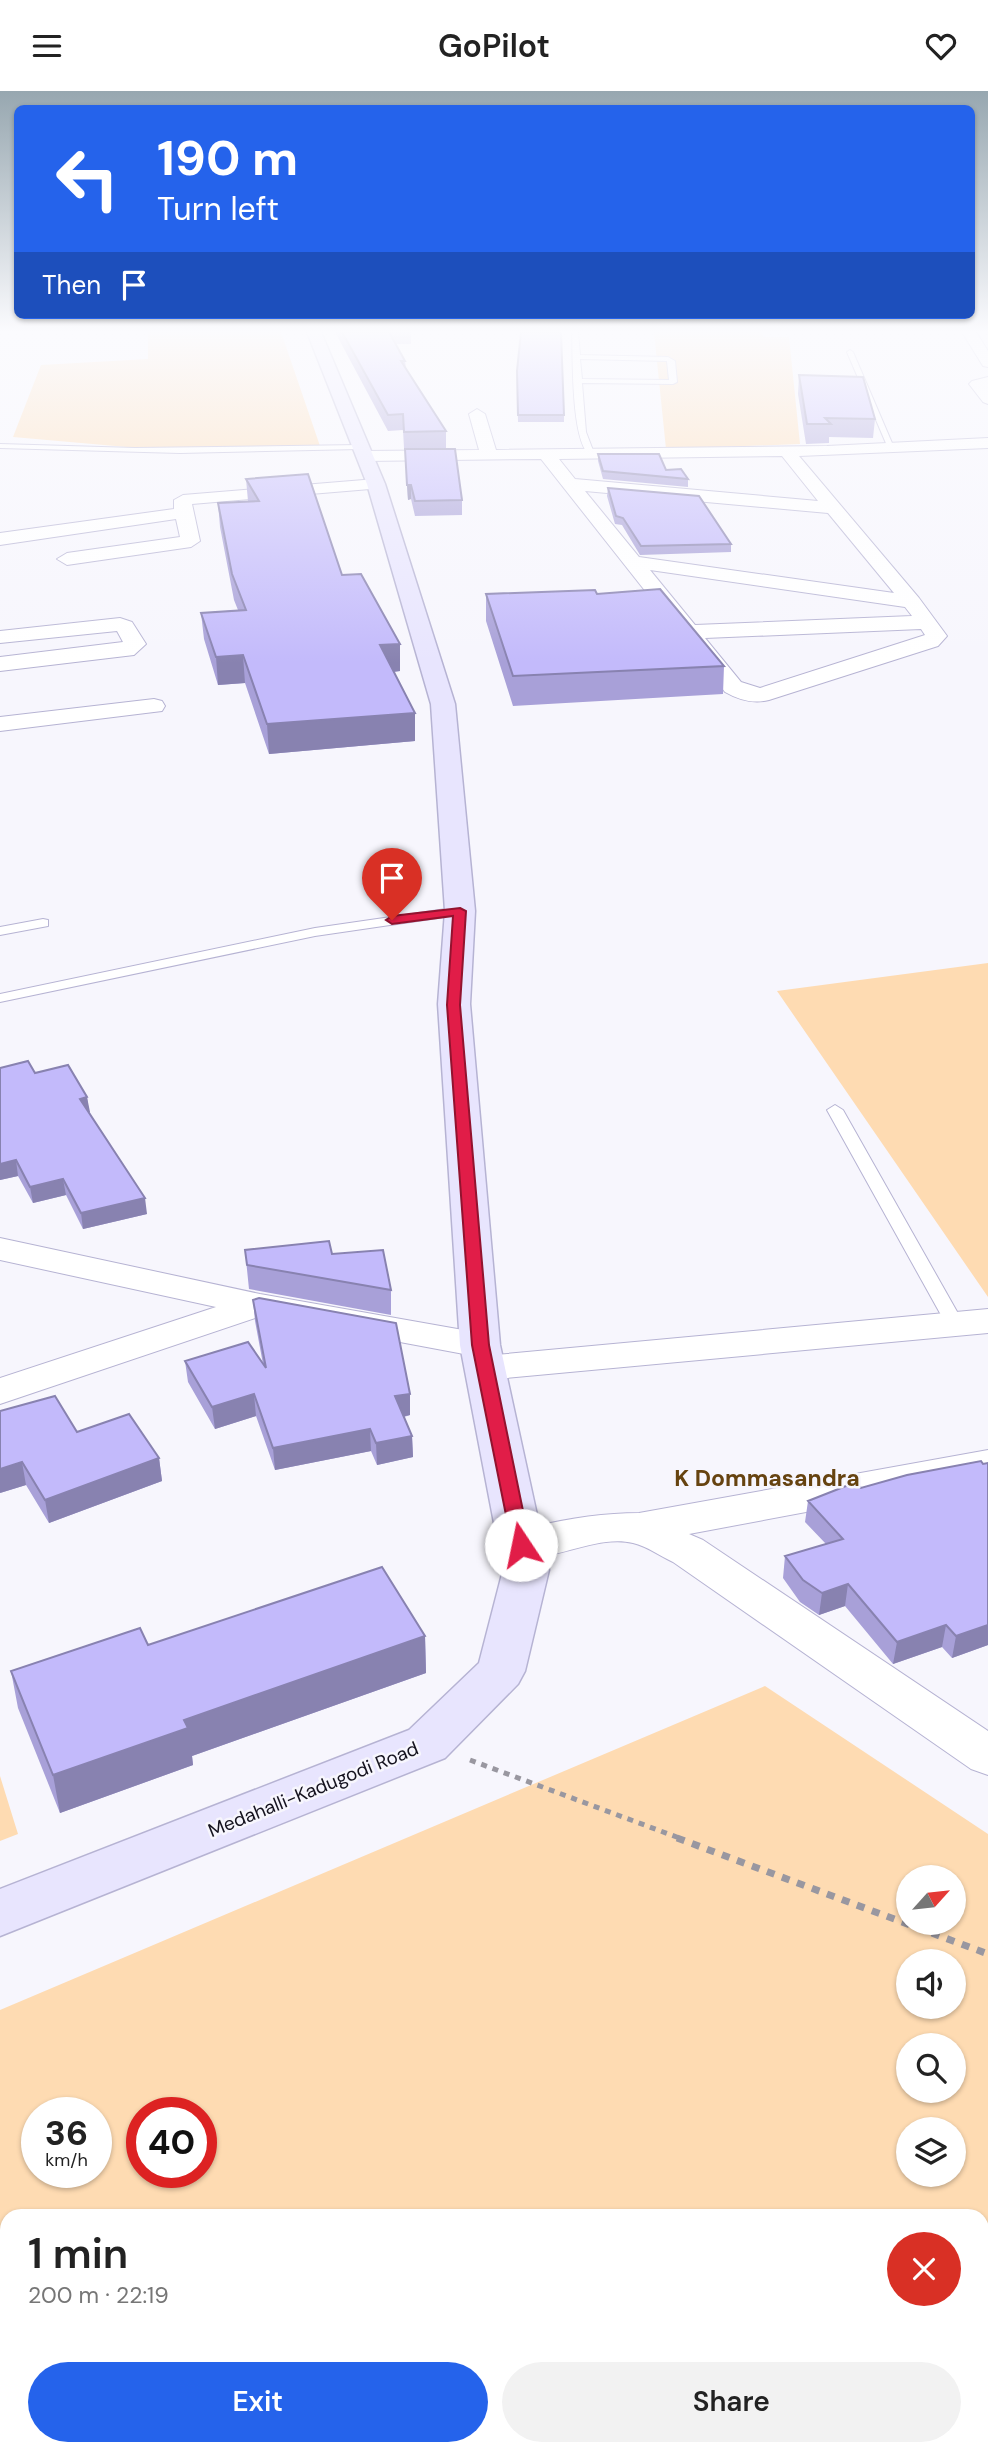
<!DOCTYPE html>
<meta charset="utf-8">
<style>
:root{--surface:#fff;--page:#f2f2f2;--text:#222;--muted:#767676;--accent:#2563eb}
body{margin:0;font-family:"DM Sans",sans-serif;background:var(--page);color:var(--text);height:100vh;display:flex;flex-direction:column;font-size:26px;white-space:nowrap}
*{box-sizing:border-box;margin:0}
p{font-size:23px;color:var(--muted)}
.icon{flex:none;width:38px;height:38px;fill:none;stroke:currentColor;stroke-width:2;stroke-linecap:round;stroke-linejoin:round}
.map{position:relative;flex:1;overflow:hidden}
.drawer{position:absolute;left:0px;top:2118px;width:989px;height:247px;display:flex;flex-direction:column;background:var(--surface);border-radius:21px 21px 0 0;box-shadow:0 2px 5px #0004}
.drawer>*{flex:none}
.guide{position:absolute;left:14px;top:14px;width:961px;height:214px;border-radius:10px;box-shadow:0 2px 5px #0004;background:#2563eb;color:#fff;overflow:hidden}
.needle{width:46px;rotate:63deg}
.tools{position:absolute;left:896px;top:1774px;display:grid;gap:14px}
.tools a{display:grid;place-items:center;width:70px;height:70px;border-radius:50%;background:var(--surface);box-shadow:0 2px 5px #0004;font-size:35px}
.speed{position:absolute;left:21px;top:2006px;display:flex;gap:14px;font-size:35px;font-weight:700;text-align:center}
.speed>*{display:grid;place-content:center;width:91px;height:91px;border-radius:50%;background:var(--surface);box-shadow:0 2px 5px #0004;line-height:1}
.speed small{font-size:18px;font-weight:400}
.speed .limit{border:10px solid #d22;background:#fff;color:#111}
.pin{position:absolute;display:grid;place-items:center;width:60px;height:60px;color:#fff;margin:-72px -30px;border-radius:50% 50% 50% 0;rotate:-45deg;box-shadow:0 0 7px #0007}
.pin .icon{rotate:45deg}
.me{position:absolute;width:77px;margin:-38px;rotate:349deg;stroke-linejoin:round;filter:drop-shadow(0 0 5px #0008)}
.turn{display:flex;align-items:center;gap:24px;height:147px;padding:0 28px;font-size:32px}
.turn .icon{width:91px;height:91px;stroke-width:2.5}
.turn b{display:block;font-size:49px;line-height:60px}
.then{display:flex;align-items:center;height:66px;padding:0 28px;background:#0003;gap:14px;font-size:26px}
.round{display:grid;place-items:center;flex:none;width:74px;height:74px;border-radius:37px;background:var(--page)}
.headline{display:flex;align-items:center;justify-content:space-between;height:119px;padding:0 28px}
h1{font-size:42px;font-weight:600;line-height:52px}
.cta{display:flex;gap:14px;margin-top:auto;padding:14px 28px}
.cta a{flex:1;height:80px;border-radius:42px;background:var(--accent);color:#fff;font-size:28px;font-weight:600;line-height:80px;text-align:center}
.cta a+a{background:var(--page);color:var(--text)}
header{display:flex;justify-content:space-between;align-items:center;height:91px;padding:0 28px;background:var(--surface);font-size:32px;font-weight:600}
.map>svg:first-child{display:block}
.green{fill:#fedbb2;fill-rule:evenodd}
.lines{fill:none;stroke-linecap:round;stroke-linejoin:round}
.lane-casing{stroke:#b6b3d3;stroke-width:2}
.street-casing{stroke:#b6b3d3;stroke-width:2}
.secondary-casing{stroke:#b6b3d3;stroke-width:3}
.path-far1{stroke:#9997a0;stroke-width:5;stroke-dasharray:6 6;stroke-linecap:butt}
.path{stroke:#9997a0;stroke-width:7;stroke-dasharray:8 8;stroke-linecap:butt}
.lane{fill:#fff;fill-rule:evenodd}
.street{fill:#fff;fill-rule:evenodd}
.secondary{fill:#e8e5fe;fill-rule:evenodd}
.wall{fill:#a8a0d8}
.shaded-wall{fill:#8882b0}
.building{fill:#c3bafb;stroke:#8882b0;stroke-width:2}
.route{fill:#e11d48;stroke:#92132f;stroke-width:2}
.labels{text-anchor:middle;stroke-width:5;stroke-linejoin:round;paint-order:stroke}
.street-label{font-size:19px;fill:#15131f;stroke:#f7f6fd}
.quarter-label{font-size:23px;font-weight:bold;fill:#664310;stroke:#f7f6fd}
</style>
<header><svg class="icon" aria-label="menu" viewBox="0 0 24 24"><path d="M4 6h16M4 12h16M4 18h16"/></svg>GoPilot<svg class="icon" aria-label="heart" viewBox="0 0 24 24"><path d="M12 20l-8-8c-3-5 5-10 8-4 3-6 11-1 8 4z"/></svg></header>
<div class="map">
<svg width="988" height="2363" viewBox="0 0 988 2363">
<rect width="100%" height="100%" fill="#f7f6fd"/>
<path class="green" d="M148,241H281L320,355L138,357L13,346L41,274L148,268Z
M654,241H761L764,246H789L800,353L666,358Z
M988,872V1206L777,900Z
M765,1595L988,1743V2363H0V1919ZM908,1787H954V1832H908ZM908,1871H954V1916H908ZM908,1955H954V2000H908ZM96,2021V2081H37V2021ZM201,2021V2081H142V2021ZM908,2039H954V2084H908ZM7,2124H982V2357H7Z
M0,1685L18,1743L0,1750Z"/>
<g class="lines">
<g class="lane-casing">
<path id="lane" d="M572,241H578L580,264L668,266L675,270L677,291L673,293L582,292L586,341L594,362L590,364C571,351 573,266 572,241ZM580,268L667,270L669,289L582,288Z
M850,259L853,261L895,359L888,357L847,261Z
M0,353L135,357L360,354L364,356L360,358L180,362L0,357Z
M460,816L467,820L465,823L315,845L0,911V903L315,837Z
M43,828L48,829V835L0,844V836Z
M835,1014L843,1019L964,1233L961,1237L955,1239L946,1233L827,1019Z"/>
</g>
<g class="street-casing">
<path id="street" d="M962,241H976L988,260V276L983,275Z
M988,286V313L983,311L969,293L972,290Z
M477,318L485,323L496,359L827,355L988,347V357L799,365L919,507L947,545L938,555L769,609C753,613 739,609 725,601L541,368L364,370L356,365L364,360L479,359L469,323ZM782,365L818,410L575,388L559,368ZM585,400L828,422L894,502L639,466ZM650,479L905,516L912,525L695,534ZM921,538L925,544L922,545L760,597L741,591L705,547Z
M376,388L385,393L382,397L192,413L200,450L191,456L67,474L57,468L67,462L180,446L176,428L0,454V442L174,418V409L183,404Z
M120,527L132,531L146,553L134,564L0,580V566L123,551L117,540L0,552V540Z
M154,608L162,610L165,615L162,620L0,640V626Z
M0,1147L260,1203L480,1242L494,1246L499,1254L494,1262L480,1266L261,1225L0,1313V1287L216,1216L0,1169Z
M988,1218V1242L485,1289L471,1286L465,1277L471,1268L485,1265Z
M988,1359V1387L689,1443L703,1449L988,1640V1684L971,1678L673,1471C660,1465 647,1455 633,1452C595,1442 546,1476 506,1465L499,1454L506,1443C548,1431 595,1422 639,1422Z"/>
</g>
<g class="secondary-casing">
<path id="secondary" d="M307,241H321L385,393L455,613L475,820L470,913L500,1254L549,1479L525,1580L518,1593L445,1667L0,1845V1798L409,1639L479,1572L503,1479L460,1254L438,913L445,820L431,613L367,393Z"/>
</g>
<path class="path-far1" d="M470,1669L682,1748"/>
<path class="path" d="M677,1747L988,1863"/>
<use href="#lane" class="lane"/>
<use href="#street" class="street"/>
<use href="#secondary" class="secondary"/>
</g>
<path class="wall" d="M335,241H411V253H396L405,270L406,277L446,340V357H404L403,339L388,340Z
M517,280L564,324V331H518Z
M799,284L875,328L873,347L829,346V352L806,353L798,303Z
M405,358L462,409V424L415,425L411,408L408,409Z
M598,363L666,379L688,388V396L603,388L598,370Z
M246,388L342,484L400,580L394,581L415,650L269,663L245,592L218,594L204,548L201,522L238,519L234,509L220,436L218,412L248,410Z
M608,397L731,453V461L640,464L622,434L615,433L607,405Z
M486,503H597L724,575L723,603L513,615L486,530Z
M0,977L35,982L87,1006L89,1022L147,1123L83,1138L66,1104L33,1112L18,1085L0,1089Z
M245,1159L332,1163L391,1199V1224L249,1198Z
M253,1209L410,1324L404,1326L412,1345L413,1366L377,1374L371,1360L275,1379L256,1325L215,1338L188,1291L185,1270L263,1273L255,1230Z
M55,1305L77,1341L159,1367L162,1390L49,1432L26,1394L0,1402Z
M983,1373L988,1554L952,1567L942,1556L893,1573L845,1515L819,1524L800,1511L783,1487L785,1465L826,1453L805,1431L808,1410L861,1397Z
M425,1545L426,1582L192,1665L193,1674L60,1722L18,1617L11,1580L148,1554Z"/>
<path class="shaded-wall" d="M407,394H411V408L408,409Z
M400,553V580L381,582L380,554Z
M243,564L245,592L218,594L216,566Z
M415,622V650L269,663L267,633Z
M87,1006L90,1021L82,1023L80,1008Z
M16,1069L18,1085L0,1089V1073Z
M63,1088L66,1104L33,1112L30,1096Z
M145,1107L147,1123L83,1138L81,1122Z
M254,1303L256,1325L215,1338L212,1316Z
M410,1303V1324L396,1327L395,1305Z
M370,1338L371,1360L275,1379L273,1357Z
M412,1345L413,1366L377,1374L376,1352Z
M159,1367L162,1390L49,1432L45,1409Z
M22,1371L26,1394L0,1402V1378Z
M848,1493L845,1515L819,1524L822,1502Z
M946,1534L942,1556L893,1573L897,1551Z
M988,1534V1554L952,1567L956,1545Z
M425,1545L426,1582L192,1665L193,1674L60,1722L53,1684L184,1629Z"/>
<path class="building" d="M342,241H389L405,270H401L446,340L404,341L403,323L388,324Z
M521,241H561L564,324H518L517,280Z
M799,284L863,286L875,328L825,327L831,333H807Z
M405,358H455L462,409L415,410L411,394H407Z
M598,363H659L666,379L681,378L688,388L603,380Z
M308,383L342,484L361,483L400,553L380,554L415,622L267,633L243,564L216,566L201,522L246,519L232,483L218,412L259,410L246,388Z
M608,397L699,405L731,453L641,455L623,427L616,425Z
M660,498L724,575L513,585L486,503L595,499L597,503Z
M28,970L35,982L68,974L87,1006L80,1008L145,1107L81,1122L63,1088L30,1096L16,1069L0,1073V977Z
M329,1150L332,1163L383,1159L391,1199L247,1174L245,1159Z
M259,1207L396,1232L410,1303L395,1305L412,1345L376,1352L370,1338L273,1357L254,1303L212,1316L185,1270L248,1251L266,1277L253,1209Z
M55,1305L77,1341L129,1323L159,1367L45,1409L22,1371L0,1378V1320Z
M981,1370L983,1373L988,1372V1534L956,1545L946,1534L897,1551L848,1493L822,1502L803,1489L785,1465L843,1448L808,1410L846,1395L857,1393L861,1397L907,1384Z
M382,1476L425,1545L184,1629L188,1637L53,1684L11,1580L140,1537L148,1554Z"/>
<linearGradient id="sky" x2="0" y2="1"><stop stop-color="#97a7b0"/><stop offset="0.42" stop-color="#fbfbfe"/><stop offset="1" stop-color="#fbfbfe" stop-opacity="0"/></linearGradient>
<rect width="988" height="572" fill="url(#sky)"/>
<path class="route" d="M460,817L466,820L460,914L489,1254L530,1454L528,1458H514L512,1454L472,1254L447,914L453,825L392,833L386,829L392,825Z"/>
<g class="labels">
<g class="street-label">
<text transform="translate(313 1698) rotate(-22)" y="7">Medahalli-Kadugodi Road</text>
</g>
<g class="quarter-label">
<text x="767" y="1395">K Dommasandra</text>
</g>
</g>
</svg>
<div class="tools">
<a><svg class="needle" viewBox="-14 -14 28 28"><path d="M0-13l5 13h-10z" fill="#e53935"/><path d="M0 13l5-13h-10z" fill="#767676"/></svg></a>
<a><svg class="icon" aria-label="sound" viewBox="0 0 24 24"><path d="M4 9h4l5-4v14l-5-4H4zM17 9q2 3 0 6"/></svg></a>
<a><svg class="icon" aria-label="search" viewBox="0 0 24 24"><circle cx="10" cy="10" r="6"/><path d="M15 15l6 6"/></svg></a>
<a><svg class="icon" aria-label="layers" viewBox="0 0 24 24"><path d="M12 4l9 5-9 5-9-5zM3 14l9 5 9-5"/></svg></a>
</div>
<div class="speed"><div>36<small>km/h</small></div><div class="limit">40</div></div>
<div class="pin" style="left:392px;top:829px;background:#d93025"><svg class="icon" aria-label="arrive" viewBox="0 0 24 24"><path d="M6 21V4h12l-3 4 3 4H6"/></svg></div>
<svg class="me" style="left:521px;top:1454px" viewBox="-20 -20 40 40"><circle r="19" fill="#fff"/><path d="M0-13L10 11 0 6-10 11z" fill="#e11d48"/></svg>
<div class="guide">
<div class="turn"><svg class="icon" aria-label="left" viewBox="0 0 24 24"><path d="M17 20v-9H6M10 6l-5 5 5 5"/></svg><div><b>190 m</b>Turn left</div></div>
<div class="then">Then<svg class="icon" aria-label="arrive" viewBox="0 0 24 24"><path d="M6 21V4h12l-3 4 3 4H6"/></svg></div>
</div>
<section class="drawer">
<div class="headline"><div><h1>1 min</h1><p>200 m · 22:19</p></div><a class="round" style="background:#d93025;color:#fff"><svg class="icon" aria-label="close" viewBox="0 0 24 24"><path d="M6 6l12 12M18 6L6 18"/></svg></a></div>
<div class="cta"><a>Exit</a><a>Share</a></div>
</section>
</div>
